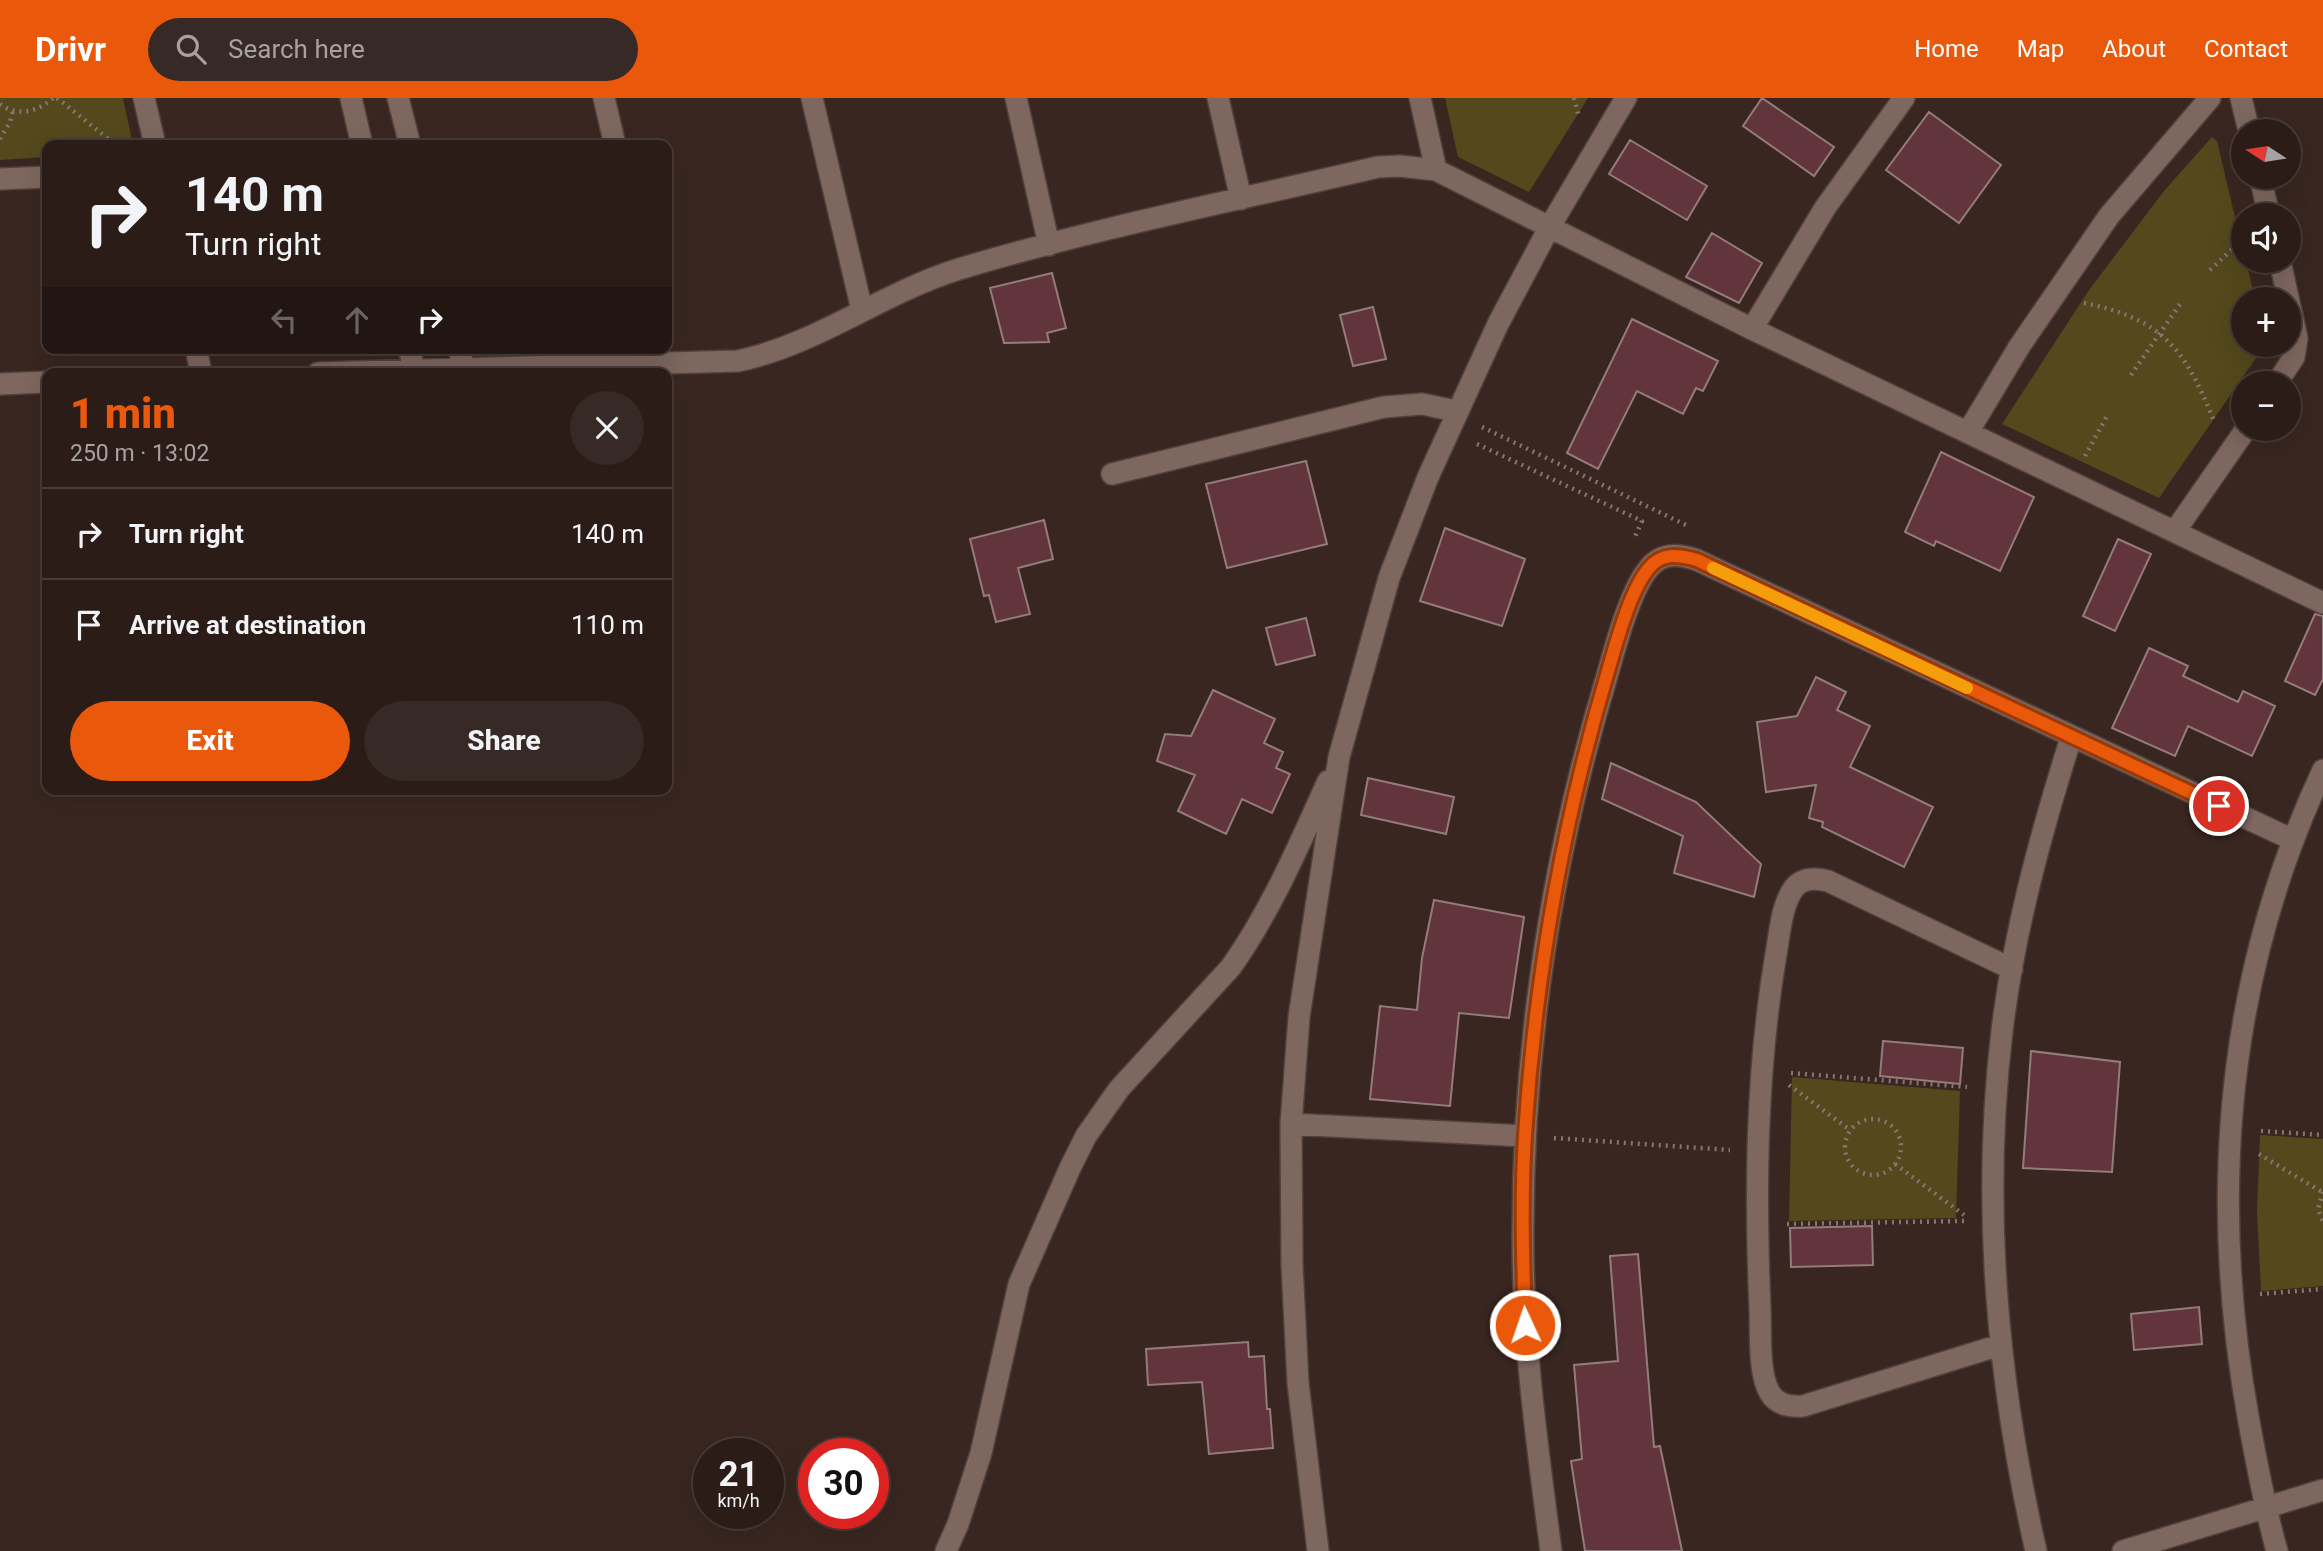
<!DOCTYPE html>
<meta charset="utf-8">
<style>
:root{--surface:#2b1c18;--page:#372925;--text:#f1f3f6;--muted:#a6a1a2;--line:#473a37;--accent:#ea580c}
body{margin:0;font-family:Roboto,sans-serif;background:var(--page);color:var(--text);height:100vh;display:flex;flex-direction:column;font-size:26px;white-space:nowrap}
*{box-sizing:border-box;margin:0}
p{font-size:23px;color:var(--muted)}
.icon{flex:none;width:38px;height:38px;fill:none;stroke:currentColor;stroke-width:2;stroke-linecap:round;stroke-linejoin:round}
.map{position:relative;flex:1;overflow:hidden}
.drawer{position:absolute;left:42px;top:270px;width:630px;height:427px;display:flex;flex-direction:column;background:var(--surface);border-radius:14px;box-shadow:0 7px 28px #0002,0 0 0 2px var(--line)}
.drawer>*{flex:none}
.top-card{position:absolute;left:42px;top:42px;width:630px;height:214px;border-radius:14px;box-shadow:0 7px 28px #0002,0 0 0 2px var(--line);background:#2b1c18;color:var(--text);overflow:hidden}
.needle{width:46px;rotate:282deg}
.tools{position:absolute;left:2231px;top:21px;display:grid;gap:14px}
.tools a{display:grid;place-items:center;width:70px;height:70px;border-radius:50%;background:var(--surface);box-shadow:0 7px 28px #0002,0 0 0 2px var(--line);font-size:35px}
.speed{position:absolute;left:693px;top:1340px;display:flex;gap:14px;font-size:35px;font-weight:700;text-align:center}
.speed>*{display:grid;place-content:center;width:91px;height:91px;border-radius:50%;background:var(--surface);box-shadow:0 7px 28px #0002,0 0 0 2px var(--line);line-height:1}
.speed small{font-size:18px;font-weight:400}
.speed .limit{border:10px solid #d22;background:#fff;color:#111}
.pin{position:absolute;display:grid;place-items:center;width:60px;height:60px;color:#fff;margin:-30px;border:4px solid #fff;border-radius:50%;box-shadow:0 2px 7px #0007}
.me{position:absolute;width:77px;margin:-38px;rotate:357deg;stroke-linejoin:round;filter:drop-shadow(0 0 5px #0008)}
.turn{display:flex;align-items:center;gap:24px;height:147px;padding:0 28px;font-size:32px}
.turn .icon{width:91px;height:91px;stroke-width:2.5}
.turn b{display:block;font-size:49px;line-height:60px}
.lanes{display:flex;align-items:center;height:66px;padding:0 28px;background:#0003;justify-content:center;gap:35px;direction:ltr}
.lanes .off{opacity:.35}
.round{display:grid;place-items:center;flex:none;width:74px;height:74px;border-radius:37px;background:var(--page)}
.overview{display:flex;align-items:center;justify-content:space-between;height:119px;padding:0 28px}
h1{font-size:42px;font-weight:800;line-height:52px;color:var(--accent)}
.action{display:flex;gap:14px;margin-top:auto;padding:14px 28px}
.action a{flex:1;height:80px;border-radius:42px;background:var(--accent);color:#fff;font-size:28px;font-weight:800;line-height:80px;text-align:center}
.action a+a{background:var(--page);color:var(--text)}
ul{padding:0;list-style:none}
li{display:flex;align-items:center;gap:21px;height:91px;padding:0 28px;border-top:2px solid var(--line)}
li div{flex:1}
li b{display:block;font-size:26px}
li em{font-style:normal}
header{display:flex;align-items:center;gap:42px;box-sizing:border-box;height:98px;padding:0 35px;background:var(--accent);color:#fff}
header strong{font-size:33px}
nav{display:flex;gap:38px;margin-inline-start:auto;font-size:24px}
.search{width:490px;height:63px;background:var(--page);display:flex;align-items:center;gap:18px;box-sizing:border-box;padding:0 24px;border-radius:38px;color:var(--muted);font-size:26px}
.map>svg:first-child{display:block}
.green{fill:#54481c}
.building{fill:#61353b;stroke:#947b7d;stroke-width:2}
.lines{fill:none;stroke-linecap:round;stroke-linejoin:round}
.minor-casing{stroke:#51413b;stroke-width:24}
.path{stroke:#867570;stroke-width:4.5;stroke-dasharray:2 5;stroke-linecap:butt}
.minor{stroke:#7d675f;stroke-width:21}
.route-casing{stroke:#983908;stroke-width:18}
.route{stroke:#ea580c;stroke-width:12}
.slow{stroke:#f59e0b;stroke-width:12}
</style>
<header>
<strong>Drivr</strong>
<div class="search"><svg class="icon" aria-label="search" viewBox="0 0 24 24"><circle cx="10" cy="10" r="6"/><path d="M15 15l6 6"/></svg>Search here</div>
<nav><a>Home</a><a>Map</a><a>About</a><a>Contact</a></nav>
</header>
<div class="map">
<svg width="2323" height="1453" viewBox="0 0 2323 1453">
<rect width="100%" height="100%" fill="#392620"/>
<path class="green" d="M0,0H123L133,47H47V59L0,62Z
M1445,0H1588L1529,94L1458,59Z
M2212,39L2217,43L2243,153L2244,163H2246L2255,201H2244V247H2265L2159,400L2002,326L2089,192L2164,93Z
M1792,979L1960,993L1956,1120L1789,1123Z
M2260,1037L2323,1041V1188L2261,1193L2257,1113Z"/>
<path class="building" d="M1762,0L1834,49L1814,78L1743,28Z
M1929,14L2001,67L1959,125L1886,72Z
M1630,42L1707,88L1687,122L1609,76Z
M1712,135L1762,165L1739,205L1686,179Z
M1052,175L1066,230L1047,235L1049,244L1004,245L990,190Z
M1373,209L1386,261L1353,268L1340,217Z
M1632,221L1718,263L1703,293L1696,290L1683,316L1637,293L1598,371L1567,355Z
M1941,354L2034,399L2000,473L1936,443L1934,448L1905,434Z
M1306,363L1327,446L1227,470L1206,386Z
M1044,422L1053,461L1018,470L1030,516L996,524L989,497L984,498L970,441Z
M1445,430L1525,461L1502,528L1420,503Z
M2118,441L2151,456L2115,533L2083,518Z
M2315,516L2323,518V581L2315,597L2285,583Z
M1306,520L1315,557L1276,567L1266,530Z
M2149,550L2188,568L2183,578L2238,604L2243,593L2275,608L2252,658L2188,628L2175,658L2112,630Z
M1816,579L1846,594L1837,612L1870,628L1850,669L1933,709L1904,769L1822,729L1823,724L1809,720L1816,687L1766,694L1757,624L1797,618Z
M1213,592L1275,621L1264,645L1283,654L1276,670L1290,676L1272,715L1242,701L1226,736L1178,713L1195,677L1157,663L1165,636L1191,638Z
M1611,665L1696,704L1761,766L1754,799L1674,775L1683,738L1602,701Z
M1368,680L1454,699L1446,736L1361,717Z
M1434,802L1524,819L1509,920L1459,915L1450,1008L1370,1001L1380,908L1417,912L1422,860Z
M1883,943L1963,950L1960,986L1880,978Z
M2031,953L2120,964L2112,1074L2023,1070Z
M1872,1128L1873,1167L1791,1169L1790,1130Z
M1638,1156L1654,1349L1660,1348L1682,1453H1585L1571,1363L1582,1361L1574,1267L1618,1263L1610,1158Z
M2199,1209L2202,1246L2134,1252L2131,1216Z
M1248,1244L1249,1259L1264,1258L1267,1311H1270L1273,1350L1209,1356L1202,1284L1148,1287L1146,1251Z"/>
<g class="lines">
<g class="minor-casing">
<path id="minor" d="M144,0L155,47
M351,0L362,47
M398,0L410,47
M604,0L615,47
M812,0L862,212
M1016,0L1049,147
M1218,0L1241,101
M1420,0L1436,72
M2241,0L2249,33
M2260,79L2269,117
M0,81L47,79
M1752,231L1825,110L1904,0
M196,250L201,275
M409,250L414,272
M459,250L464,271
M318,275L738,263C818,246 882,195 959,171C1096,130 1238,102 1378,69L1400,68L1436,72L1752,231L2323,505
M2277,285L2294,259L2297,240L2280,163
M0,286L47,284
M1968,334L2019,249L2109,118L2210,0
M1112,376L1384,309L1422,306L1456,313
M2175,433L2246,331
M1291,1026L1525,1038
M2000,1247L1803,1308C1790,1309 1777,1307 1770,1295C1758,1276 1761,1233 1760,1211C1755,1093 1756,974 1776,856C1780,835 1781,808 1794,790C1803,779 1816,780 1828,783L2012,871
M946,1453L958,1426L981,1355L1019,1186L1070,1070L1086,1038L1119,991L1231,869C1272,811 1299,747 1328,683
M1318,1453L1298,1285L1292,1167L1291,1026L1299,919L1339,659L1389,480L1428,379L1498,226L1549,130L1626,0
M1551,1453C1537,1346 1522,1240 1523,1132C1523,945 1553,757 1607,578C1615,550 1630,492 1649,470C1662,454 1679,456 1697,462L2293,742
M2036,1453C1997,1282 1981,1108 2002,933C2014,833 2041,735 2071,640
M2123,1453L2323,1392
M2277,1453C2265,1411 2257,1367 2249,1324C2208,1099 2225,881 2323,672"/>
</g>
<path class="path" d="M57,0L116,47
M1574,0L1579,19
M0,6C17,19 38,14 53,0
M0,41L10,24L13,12
M2210,172L2244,140
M2084,205C2163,221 2185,251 2214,323
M2131,277L2180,206
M1482,329L1686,427
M1477,346L1642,423L1634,441
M2085,358L2108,316
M1791,975L1967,989
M1789,987L1850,1032
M1845 1049a28 28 0 1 1 56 0a28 28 0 1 1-56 0Z
M2261,1033L2323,1037
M1554,1040L1730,1052
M2259,1056L2322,1094
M1895,1066L1964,1117
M2323,1094L2318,1111L2323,1124
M1787,1126L1964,1123
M2260,1196L2323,1191"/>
<use href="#minor" class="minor"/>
</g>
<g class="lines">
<g class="route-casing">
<path id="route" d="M1525,1227C1523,1164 1521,1100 1525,1037C1535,880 1563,724 1608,573C1616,546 1630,492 1649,470C1662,454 1679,457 1697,462L2219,708"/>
</g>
<use href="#route" class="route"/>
<path class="slow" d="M1713,470L1967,590"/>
</g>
</svg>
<div class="tools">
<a><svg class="needle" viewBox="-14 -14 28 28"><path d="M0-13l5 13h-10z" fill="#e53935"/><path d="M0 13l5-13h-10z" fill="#a6a1a2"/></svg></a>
<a><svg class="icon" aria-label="sound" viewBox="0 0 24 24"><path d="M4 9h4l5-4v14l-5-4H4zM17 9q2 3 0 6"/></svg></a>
<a>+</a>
<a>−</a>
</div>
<div class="speed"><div>21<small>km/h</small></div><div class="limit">30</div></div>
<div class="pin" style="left:2219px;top:708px;background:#d93025"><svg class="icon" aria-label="arrive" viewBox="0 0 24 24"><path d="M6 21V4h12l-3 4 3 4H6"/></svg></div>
<svg class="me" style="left:1525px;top:1227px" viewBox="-20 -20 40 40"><circle r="17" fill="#ea580c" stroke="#fff" stroke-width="3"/><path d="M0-11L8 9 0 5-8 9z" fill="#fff"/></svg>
<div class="top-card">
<div class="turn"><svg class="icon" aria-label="right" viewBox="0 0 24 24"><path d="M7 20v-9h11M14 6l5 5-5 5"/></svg><div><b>140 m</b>Turn right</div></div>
<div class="lanes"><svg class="icon off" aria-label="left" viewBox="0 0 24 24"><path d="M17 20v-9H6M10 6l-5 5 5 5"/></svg><svg class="icon off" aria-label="ahead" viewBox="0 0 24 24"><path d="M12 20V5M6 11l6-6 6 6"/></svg><svg class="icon" aria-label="right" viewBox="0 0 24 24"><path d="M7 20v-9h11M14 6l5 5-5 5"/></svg></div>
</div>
<section class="drawer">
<div class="overview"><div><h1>1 min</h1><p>250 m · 13:02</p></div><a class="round"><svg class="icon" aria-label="close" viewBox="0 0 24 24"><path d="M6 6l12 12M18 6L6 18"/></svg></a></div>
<ul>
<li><svg class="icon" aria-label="right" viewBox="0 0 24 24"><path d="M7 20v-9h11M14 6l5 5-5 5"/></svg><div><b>Turn right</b></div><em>140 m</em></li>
<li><svg class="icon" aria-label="arrive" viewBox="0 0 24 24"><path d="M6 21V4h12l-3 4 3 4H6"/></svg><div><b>Arrive at destination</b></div><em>110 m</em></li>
</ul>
<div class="action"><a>Exit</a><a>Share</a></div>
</section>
</div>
